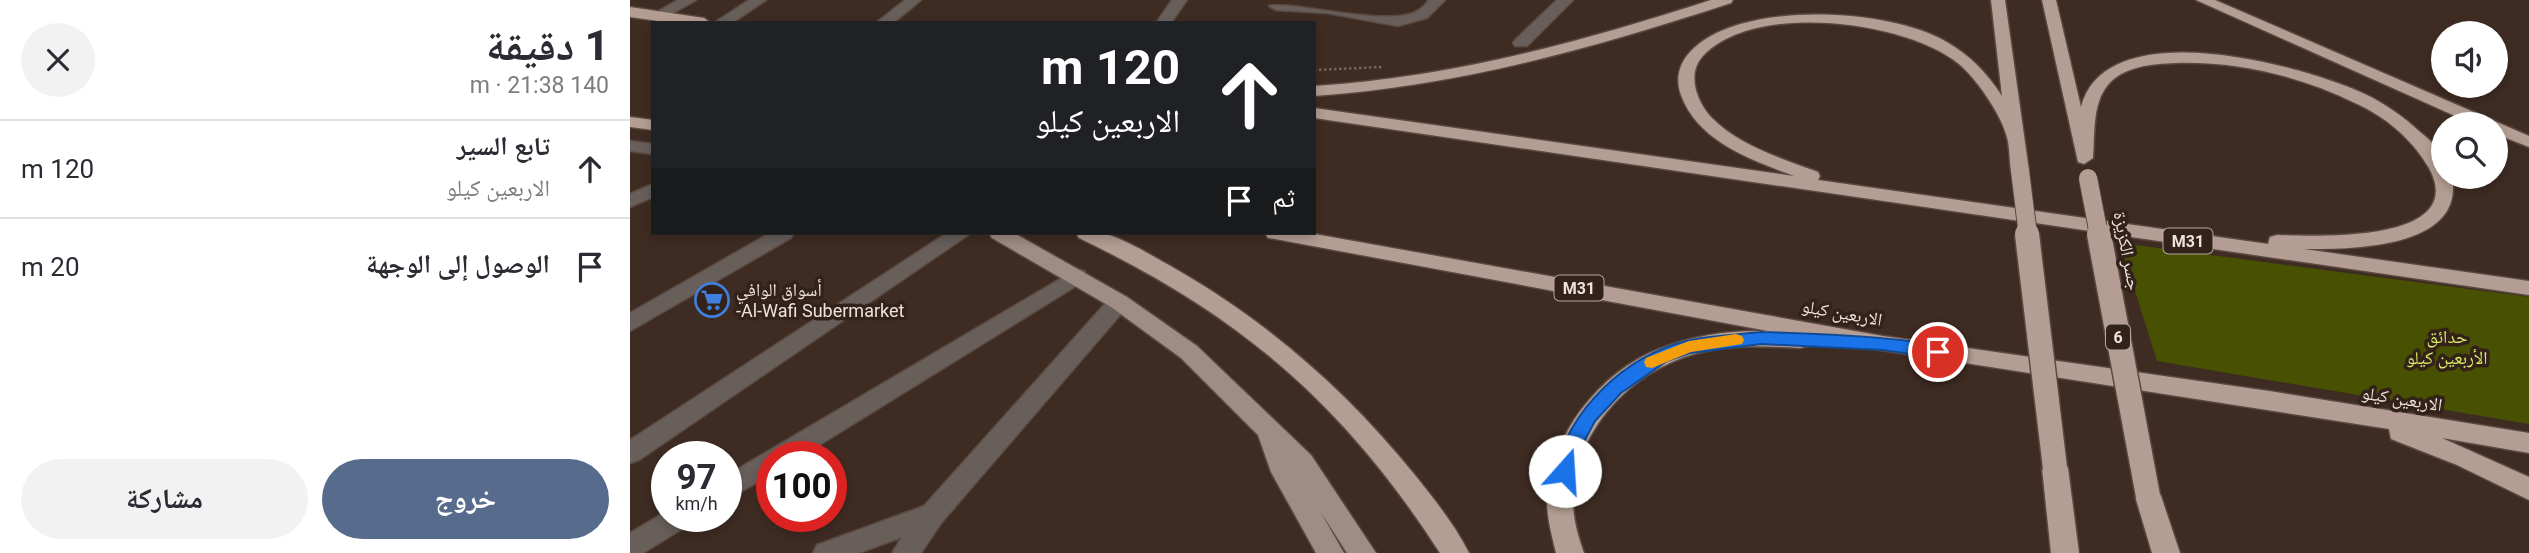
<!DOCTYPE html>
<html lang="ar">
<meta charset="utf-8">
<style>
:root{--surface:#fff;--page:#f2f2f3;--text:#2b2b33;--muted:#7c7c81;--line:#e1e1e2;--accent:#576b8d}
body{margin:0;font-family:Roboto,"Noto Naskh Arabic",sans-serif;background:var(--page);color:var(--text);direction:rtl;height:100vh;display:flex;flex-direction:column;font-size:26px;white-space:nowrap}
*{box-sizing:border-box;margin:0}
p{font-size:23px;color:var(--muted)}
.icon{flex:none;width:38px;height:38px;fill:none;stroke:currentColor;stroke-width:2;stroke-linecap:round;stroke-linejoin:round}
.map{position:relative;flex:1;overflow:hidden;direction:ltr}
.panel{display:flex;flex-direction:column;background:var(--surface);width:630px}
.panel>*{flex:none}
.hud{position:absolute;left:21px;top:21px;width:665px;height:214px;border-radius:0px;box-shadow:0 4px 10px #0003;direction:rtl;background:#202124;color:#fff;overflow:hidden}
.controls{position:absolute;left:1801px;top:21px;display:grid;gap:14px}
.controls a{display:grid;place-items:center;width:77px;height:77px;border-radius:50%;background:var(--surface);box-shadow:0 4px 10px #0003;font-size:35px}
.speed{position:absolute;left:21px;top:441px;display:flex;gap:14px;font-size:35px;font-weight:700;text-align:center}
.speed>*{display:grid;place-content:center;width:91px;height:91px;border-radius:50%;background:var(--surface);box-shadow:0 4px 10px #0003;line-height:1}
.speed small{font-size:18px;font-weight:400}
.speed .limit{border:10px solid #d22;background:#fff;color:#111}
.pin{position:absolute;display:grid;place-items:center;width:60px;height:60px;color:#fff;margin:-30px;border:4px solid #fff;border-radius:50%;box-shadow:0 2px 7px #0007}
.me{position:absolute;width:77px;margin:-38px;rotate:19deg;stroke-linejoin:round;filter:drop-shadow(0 0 5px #0008)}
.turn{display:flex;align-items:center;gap:24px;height:147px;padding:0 21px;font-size:32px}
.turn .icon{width:91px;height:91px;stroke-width:2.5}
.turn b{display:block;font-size:49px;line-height:60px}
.then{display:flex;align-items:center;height:66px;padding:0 21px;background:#0003;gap:14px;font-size:26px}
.round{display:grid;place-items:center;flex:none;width:74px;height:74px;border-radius:37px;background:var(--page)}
.headline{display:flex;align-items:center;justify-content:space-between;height:119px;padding:0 21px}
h1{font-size:42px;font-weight:800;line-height:52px}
.primary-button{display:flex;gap:14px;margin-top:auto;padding:14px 21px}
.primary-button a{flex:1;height:80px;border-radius:42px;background:var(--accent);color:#fff;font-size:28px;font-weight:800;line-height:80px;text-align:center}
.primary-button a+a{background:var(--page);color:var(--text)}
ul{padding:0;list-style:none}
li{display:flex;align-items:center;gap:21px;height:98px;padding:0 21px;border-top:2px solid var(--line)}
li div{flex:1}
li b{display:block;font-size:26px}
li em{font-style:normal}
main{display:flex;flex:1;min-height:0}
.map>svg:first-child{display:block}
.green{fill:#485102}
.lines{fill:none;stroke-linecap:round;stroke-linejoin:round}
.minor-casing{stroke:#5a4941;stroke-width:3}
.major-casing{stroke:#5a4941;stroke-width:3}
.highway-casing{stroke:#5a4941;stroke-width:3}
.path{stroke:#75645c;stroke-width:2.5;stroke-dasharray:2.5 2.5;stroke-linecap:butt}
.minor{fill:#685f5b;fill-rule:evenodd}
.major{fill:#9f8c83;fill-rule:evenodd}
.highway{fill:#b49e93;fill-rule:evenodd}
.highway-bridge-far1-casing{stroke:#5a4941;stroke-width:20;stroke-linecap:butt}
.highway-bridge-casing{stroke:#5a4941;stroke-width:27;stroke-linecap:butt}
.highway-bridge-far1{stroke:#b49e93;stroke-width:18}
.highway-bridge{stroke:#b49e93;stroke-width:24}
.route{fill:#1a73e8;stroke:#114b97;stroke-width:2}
.slow{fill:#f59e0b}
.labels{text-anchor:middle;stroke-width:7;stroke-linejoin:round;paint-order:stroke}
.shield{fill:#332219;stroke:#b6a8a2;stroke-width:2}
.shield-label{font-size:16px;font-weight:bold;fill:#eee2dc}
.street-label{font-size:18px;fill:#eee2dc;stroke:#332219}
.poi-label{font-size:18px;fill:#eee2dc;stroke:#332219;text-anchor:start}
.park-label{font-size:18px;fill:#d7eb65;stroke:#332219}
</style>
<main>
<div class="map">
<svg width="1899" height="553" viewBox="0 0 1899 553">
<rect width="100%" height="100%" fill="#3e2c23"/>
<path class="green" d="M1490,243L1899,297V424L1527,361Z"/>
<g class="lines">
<g class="minor-casing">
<path id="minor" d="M48,0H66L33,19H23L20,16Z
M119,0H136L102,23H84Z
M275,0H291L263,23H246Z
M542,0H557L541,23H526Z
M799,0H815L797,18L768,26L697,13L646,10L639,6C659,0 760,28 787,11C792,9 796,3 799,0Z
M927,0H943L897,46H885L883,43L885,40Z
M0,141L23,144V154L0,151Z
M23,184V197L0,207V194Z
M140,233H164L161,238L0,331V313Z
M317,233H341L9,460L0,463V440Z
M447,269L454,271L457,276L454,281L170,457H142V474L96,500V476Z
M489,295L497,297L500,302L497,307L312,522L291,553H262L272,537L229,553H183L187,545L294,506L481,297Z
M37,511V516H64L60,524L13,553H0V533Z"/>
</g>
<g class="major-casing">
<path id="major" d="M359,233H384L497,297L567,346L681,455L746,553H717L690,511L714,553H686L641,472L628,435L551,358L481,307L362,238Z"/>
</g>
<g class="highway-casing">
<path id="highway" d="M1081,0H1103L1101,3C964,48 829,86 684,96V86C822,77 951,42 1081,0Z
M1361,0H1375L1399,171L1397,175H1383L1381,171C1379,159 1380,145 1376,134C1370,113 1345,77 1329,64C1276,20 1122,1 1072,57C1056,76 1068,104 1083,119C1110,146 1153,159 1188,172L1190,176L1188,180L1638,244L1640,237L1647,235C1684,236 1840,244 1799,168C1782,139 1756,117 1725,103C1670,76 1607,61 1545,63C1522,64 1493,66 1477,86C1462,105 1465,136 1463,158L1454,164L1448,162L1412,0H1426L1451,107C1476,10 1676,66 1737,95C1757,105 1774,117 1790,132C1799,139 1810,149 1813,161C1814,165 1813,172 1813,177H1822C1835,249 1721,249 1674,249L1899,281V295L684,118V108L1164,176C1122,160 1068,142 1051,95C1045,79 1049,63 1061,51C1109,0 1258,8 1315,41C1340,55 1356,72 1372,96Z
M1566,0H1585L1899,136V147L1866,134V124H1843Z
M0,7L74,18L81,23H42L0,17Z
M0,117L23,120V130L0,127Z
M446,233C454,233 465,231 472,233C494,238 524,257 544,268C637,321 717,391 784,474C804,499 825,525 839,553H810C713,403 610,315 449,238Z
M635,233H679L1253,336L1639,391L1899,433V453L1812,438L1899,477V500L1827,465L1761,439L1759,429L1180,339L1178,346L1170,348C1135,346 1098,344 1064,354C1000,372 944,432 943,501C943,519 948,536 954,553H926C922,536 917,519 917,501C919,436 970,372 1029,349C1064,335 1100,330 1138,331L645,239L638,238Z
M1425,458L1434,461L1438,468L1449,553H1421L1412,468L1416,461Z
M1518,485L1527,488L1531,496L1550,553H1522L1505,496L1509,488Z"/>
</g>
<path class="path" d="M684,70L752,67"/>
<use href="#minor" class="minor"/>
<use href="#major" class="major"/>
<use href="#highway" class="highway"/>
<g class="highway-bridge-far1-casing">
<path id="highway-bridge-far1" d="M1390,171L1398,235
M1458,178L1469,235"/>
</g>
<g class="highway-bridge-casing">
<path id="highway-bridge" d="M1397,234L1425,468
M1469,234L1518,496"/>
</g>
<use href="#highway-bridge-far1" class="highway-bridge-far1"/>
<use href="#highway-bridge" class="highway-bridge"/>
</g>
<path class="route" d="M1131,332C1158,333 1306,336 1317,352L1308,358L1253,350L1131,344L1060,353L1037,361L991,393L965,421L949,451L942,477L935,479L928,477L925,471C940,409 994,357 1056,341C1080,335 1107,335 1131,332Z"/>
<path class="slow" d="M1106,334L1112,336L1114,340L1112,344L1061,352L1022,368L1016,367L1014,362L1016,358L1059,341Z"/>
<defs>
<g id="supermarket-ring" transform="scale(1.75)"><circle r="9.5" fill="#332219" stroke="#3f7fe0" stroke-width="1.5"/><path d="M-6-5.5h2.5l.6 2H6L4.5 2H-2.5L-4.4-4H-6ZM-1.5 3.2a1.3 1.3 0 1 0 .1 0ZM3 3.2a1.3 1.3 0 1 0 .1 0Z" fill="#3f7fe0"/></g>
</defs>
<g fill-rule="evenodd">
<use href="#supermarket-ring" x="82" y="300"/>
</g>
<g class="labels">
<g class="shield">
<rect x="1533.5" y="228.5" width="49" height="25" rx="5"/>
<rect x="924.5" y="275.5" width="49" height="25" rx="5"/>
<rect x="1476" y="324.5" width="24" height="25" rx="5"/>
</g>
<g class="shield-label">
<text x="1558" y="247">M31</text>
<text x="949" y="294">M31</text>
<text x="1488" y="343">6</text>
</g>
<g class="street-label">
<text transform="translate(1497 251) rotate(79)" y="6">جسر الكزيزة</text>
<text transform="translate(1212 313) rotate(10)" y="6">الاربعين كيلو</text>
<text transform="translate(1772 399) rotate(9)" y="6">الاربعين كيلو</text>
</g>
<g class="poi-label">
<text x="106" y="296">أسواق الوافي<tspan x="106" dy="21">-Al-Wafi Subermarket</tspan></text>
</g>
<g class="park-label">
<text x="1817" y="343">حدائق<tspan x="1817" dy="21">الأربعين كيلو</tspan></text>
</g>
</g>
</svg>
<div class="controls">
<a><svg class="icon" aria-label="sound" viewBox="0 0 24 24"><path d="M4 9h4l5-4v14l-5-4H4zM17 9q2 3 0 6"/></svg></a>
<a><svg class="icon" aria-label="search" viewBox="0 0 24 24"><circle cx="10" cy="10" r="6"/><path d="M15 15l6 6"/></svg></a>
</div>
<div class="speed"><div>97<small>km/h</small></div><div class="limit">100</div></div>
<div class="pin" style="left:1308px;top:352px;background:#d93025"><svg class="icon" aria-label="arrive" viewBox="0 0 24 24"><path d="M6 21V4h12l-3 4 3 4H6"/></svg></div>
<svg class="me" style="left:935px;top:471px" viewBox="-20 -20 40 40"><circle r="19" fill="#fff"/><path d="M0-13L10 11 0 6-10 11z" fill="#1a73e8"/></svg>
<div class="hud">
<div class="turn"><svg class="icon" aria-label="ahead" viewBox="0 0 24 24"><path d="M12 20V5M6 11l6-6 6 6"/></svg><div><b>120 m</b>الاربعين كيلو</div></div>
<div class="then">ثم<svg class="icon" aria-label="arrive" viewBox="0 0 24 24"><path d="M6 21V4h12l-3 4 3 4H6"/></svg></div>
</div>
</div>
<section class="panel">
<div class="headline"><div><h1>1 دقيقة</h1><p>140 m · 21:38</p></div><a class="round"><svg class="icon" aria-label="close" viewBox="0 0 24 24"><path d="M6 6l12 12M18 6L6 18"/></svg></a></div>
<ul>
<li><svg class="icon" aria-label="ahead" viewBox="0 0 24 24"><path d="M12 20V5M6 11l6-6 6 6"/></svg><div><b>تابع السير</b><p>الاربعين كيلو</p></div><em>120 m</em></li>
<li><svg class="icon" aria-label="arrive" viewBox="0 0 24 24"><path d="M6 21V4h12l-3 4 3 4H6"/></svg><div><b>الوصول إلى الوجهة</b></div><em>20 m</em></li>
</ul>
<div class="primary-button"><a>خروج</a><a>مشاركة</a></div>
</section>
</main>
